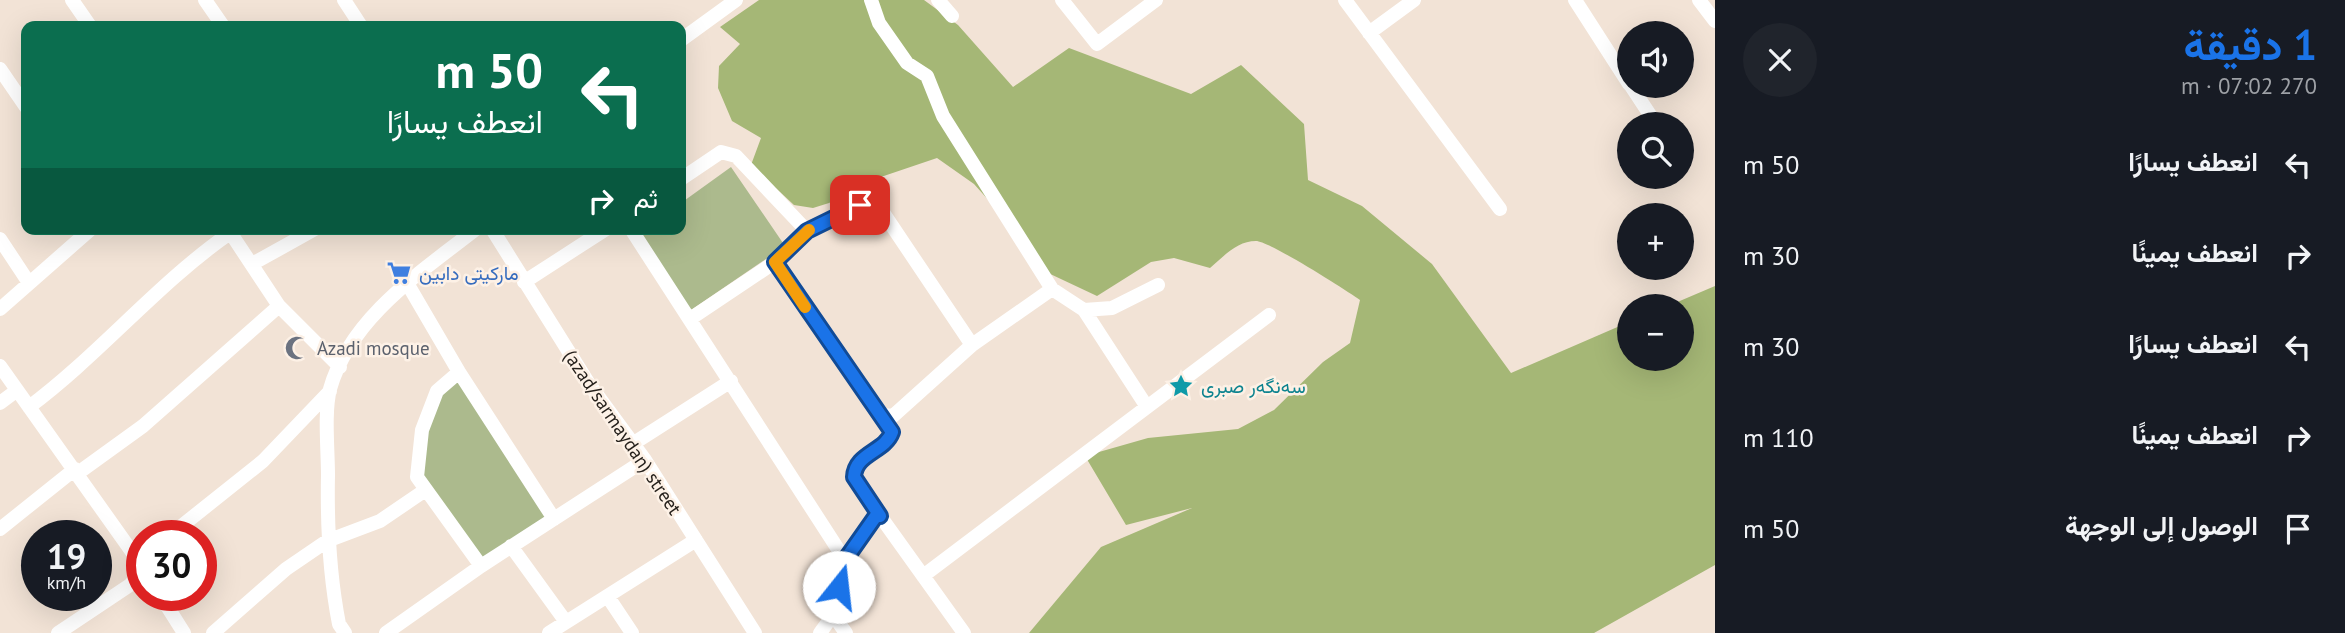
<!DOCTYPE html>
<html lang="ar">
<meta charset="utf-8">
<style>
:root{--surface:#171b24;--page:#20242c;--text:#f1f3f6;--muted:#9ea1a6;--accent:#1a73e8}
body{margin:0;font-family:"PT Sans",Vazirmatn,sans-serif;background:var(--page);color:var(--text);direction:rtl;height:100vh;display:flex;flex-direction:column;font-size:26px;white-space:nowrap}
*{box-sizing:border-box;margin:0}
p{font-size:23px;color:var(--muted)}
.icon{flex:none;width:38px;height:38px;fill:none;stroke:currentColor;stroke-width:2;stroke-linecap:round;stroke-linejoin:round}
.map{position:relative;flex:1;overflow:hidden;direction:ltr}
.details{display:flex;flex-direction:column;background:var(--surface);width:630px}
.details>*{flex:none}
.banner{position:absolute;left:21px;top:21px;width:665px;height:214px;border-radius:14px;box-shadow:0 7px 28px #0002;direction:rtl;background:#0b6e4f;color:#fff;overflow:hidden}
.buttons{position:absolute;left:1617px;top:21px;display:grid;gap:14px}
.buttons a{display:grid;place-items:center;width:77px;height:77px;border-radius:50%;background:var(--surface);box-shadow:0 7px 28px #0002;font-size:35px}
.speed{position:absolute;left:21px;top:520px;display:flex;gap:14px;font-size:35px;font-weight:700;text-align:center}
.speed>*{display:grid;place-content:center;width:91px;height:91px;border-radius:50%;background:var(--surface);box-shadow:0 7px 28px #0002;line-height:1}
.speed small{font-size:18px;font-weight:400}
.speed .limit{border:10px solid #d22;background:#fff;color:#111}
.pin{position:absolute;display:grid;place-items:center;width:60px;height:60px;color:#fff;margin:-30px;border-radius:14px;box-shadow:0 4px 10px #0006}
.me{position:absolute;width:77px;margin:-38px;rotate:16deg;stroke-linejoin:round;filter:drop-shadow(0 0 5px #0008)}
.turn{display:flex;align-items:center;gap:24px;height:147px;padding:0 28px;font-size:32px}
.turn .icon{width:91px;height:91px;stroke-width:2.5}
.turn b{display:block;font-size:49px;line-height:60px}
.then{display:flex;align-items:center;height:66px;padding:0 28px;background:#0003;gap:14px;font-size:26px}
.round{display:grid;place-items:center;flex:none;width:74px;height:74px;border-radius:37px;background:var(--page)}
.headline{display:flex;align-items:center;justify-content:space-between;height:119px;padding:0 28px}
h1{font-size:42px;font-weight:700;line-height:52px;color:var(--accent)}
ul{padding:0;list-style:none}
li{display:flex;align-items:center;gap:21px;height:91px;padding:0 28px}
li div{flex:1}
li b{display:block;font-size:26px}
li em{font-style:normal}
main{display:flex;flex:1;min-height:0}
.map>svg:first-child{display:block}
.green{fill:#acba8d}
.forest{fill:#a5b776}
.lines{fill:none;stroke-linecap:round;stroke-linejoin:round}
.minor{stroke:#fff;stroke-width:14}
.route-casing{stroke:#114b97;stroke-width:18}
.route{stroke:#1a73e8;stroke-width:12}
.slow{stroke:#f59e0b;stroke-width:12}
.labels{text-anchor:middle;stroke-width:5;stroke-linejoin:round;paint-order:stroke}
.shop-label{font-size:19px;fill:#366cbe;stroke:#fdf1e6;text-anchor:start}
.worship-label{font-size:19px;fill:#5b616d;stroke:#fdf1e6;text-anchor:start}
.culture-label{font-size:19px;fill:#0d838f;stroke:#fdf1e6;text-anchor:start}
.street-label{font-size:19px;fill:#26211c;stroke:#fdf1e6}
</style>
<main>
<section class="details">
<div class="headline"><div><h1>1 دقيقة</h1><p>270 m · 07:02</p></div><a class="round"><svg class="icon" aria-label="close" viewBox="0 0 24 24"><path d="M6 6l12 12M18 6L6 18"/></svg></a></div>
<ul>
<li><svg class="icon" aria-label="left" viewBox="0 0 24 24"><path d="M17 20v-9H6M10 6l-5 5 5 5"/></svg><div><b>انعطف يسارًا</b></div><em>50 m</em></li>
<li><svg class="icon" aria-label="right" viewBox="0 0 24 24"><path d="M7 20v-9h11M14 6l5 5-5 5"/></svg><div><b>انعطف يمينًا</b></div><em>30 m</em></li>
<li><svg class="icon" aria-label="left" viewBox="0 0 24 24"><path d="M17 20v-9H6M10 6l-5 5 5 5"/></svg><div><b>انعطف يسارًا</b></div><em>30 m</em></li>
<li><svg class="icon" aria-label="right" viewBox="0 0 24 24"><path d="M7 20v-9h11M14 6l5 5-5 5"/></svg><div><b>انعطف يمينًا</b></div><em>110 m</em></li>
<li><svg class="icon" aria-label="arrive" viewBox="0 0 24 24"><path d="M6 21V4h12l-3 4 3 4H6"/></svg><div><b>الوصول إلى الوجهة</b></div><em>50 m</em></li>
</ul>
</section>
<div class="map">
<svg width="1715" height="633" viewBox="0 0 1715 633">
<rect width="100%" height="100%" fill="#f2e3d6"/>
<path class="green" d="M731,167L785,246L691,310L639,233L644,229H681V203Z
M459,372L554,519L481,566L424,491L422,430L437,391Z"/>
<path class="forest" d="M759,0H924L958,25L1013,87L1069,48L1191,94L1241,65L1304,124L1308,180L1362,206L1432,264L1511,373L1629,322V359H1682V306H1668L1715,286V565L1594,633H1029L1101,547L1192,508L1126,525L1085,456L1148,438L1238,429L1274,410L1323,362L1350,343L1360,300C1346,290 1269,241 1256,241C1237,241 1224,256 1210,268L1174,258L1151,262L1097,296L1046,272L1017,232L974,184L937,158L869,181L829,203L813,208L794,205L751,165L761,138L732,121L718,88L719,66L740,44L720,27Z"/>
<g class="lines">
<path class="minor" d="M72,0L90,26
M205,0L223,26
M344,0L361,26
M871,0L879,23L907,63L927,76L943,116L1052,289
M938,0L952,16
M1062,0L1097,44L1156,0
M1345,0L1500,209
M1575,0L1629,84
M1699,0L1715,21
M1369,33L1414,0
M681,40L736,0
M0,69L26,107
M1631,86L1656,124
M681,179L721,152L736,156L807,231
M228,229L279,306L340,367
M492,229L589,384L645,460L755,633
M631,229L845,560
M0,239L29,283
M775,262L892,432C886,453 855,453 854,477L880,516
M252,264L315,229
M524,282L606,229
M407,283L459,372L554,519
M0,309L91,229
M1084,310L1147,407
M690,319L775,262L807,231L860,205L872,203L880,208L972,345
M0,366L142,566
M459,372L437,391L422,430L417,477L481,566
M0,403L16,391
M29,407C100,354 158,283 230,233
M882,415L893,416L972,345L1052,289L1084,310L1112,308L1158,285
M634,443L731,381
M78,473L143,426L279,306
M0,529L75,469
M169,536L263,461L330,391
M511,546L566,622
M923,576L1269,315
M160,595L184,633
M608,597L632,633
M833,615L845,560L878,513L964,633
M58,633L130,585L142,570
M213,633L286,569L327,541L380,521L424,491
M345,633L339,624C329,573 327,526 328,475C328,450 324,412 330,389C350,318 421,272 476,229
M386,633L481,566L645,460
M549,633L696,540
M820,633L833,615L846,633"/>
</g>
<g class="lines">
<g class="route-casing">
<path id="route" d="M839,587L845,560L878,513L880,516L854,477C855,453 885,452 892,432L775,262L807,231L860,205"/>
</g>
<use href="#route" class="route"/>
<path class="slow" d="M805,307L775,262L809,230"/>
</g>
<defs>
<g id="supermarket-bare" transform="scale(1.89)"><path d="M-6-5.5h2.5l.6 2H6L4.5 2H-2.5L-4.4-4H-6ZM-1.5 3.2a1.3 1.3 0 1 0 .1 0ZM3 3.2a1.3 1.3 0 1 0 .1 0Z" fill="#3f7fe0" stroke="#fdf1e6" stroke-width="2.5" paint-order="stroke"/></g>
<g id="mosque-bare" transform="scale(1.89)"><path d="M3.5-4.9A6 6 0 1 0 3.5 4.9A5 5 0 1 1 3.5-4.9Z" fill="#6b7280" stroke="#fdf1e6" stroke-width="2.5" paint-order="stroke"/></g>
<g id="sight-bare" transform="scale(1.89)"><path d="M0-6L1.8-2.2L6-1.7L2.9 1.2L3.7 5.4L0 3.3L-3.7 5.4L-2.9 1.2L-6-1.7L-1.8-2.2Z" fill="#0f9aa8" stroke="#fdf1e6" stroke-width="2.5" paint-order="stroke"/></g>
</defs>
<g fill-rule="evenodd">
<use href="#supermarket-bare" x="399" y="273"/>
<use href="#mosque-bare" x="297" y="348"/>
<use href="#sight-bare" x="1181" y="386"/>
</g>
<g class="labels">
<g class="shop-label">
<text x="419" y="280">ماركيتى دابين</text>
</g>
<g class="worship-label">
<text x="317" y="355">Azadi mosque</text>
</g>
<g class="culture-label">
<text x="1201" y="393">سەنگەر صبری</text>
</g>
<g class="street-label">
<text transform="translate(623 432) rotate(56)" y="7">(azad/sarmaydan) street</text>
</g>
</g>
</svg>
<div class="buttons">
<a><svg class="icon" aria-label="sound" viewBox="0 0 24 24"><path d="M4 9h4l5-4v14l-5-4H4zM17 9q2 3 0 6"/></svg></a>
<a><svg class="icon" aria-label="search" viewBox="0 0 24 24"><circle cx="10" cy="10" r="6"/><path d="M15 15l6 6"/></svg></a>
<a>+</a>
<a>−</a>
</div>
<div class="speed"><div>19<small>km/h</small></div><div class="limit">30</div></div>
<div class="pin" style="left:860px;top:205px;background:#d93025"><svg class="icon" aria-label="arrive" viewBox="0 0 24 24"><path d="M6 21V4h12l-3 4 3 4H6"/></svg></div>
<svg class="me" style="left:839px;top:587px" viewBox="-20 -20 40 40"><circle r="19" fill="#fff"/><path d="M0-13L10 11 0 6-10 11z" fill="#1a73e8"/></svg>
<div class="banner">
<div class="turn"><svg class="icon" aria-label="left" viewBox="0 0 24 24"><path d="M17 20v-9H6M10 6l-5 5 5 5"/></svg><div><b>50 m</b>انعطف يسارًا</div></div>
<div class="then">ثم<svg class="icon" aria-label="right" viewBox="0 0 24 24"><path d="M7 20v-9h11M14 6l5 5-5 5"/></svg></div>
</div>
</div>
</main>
